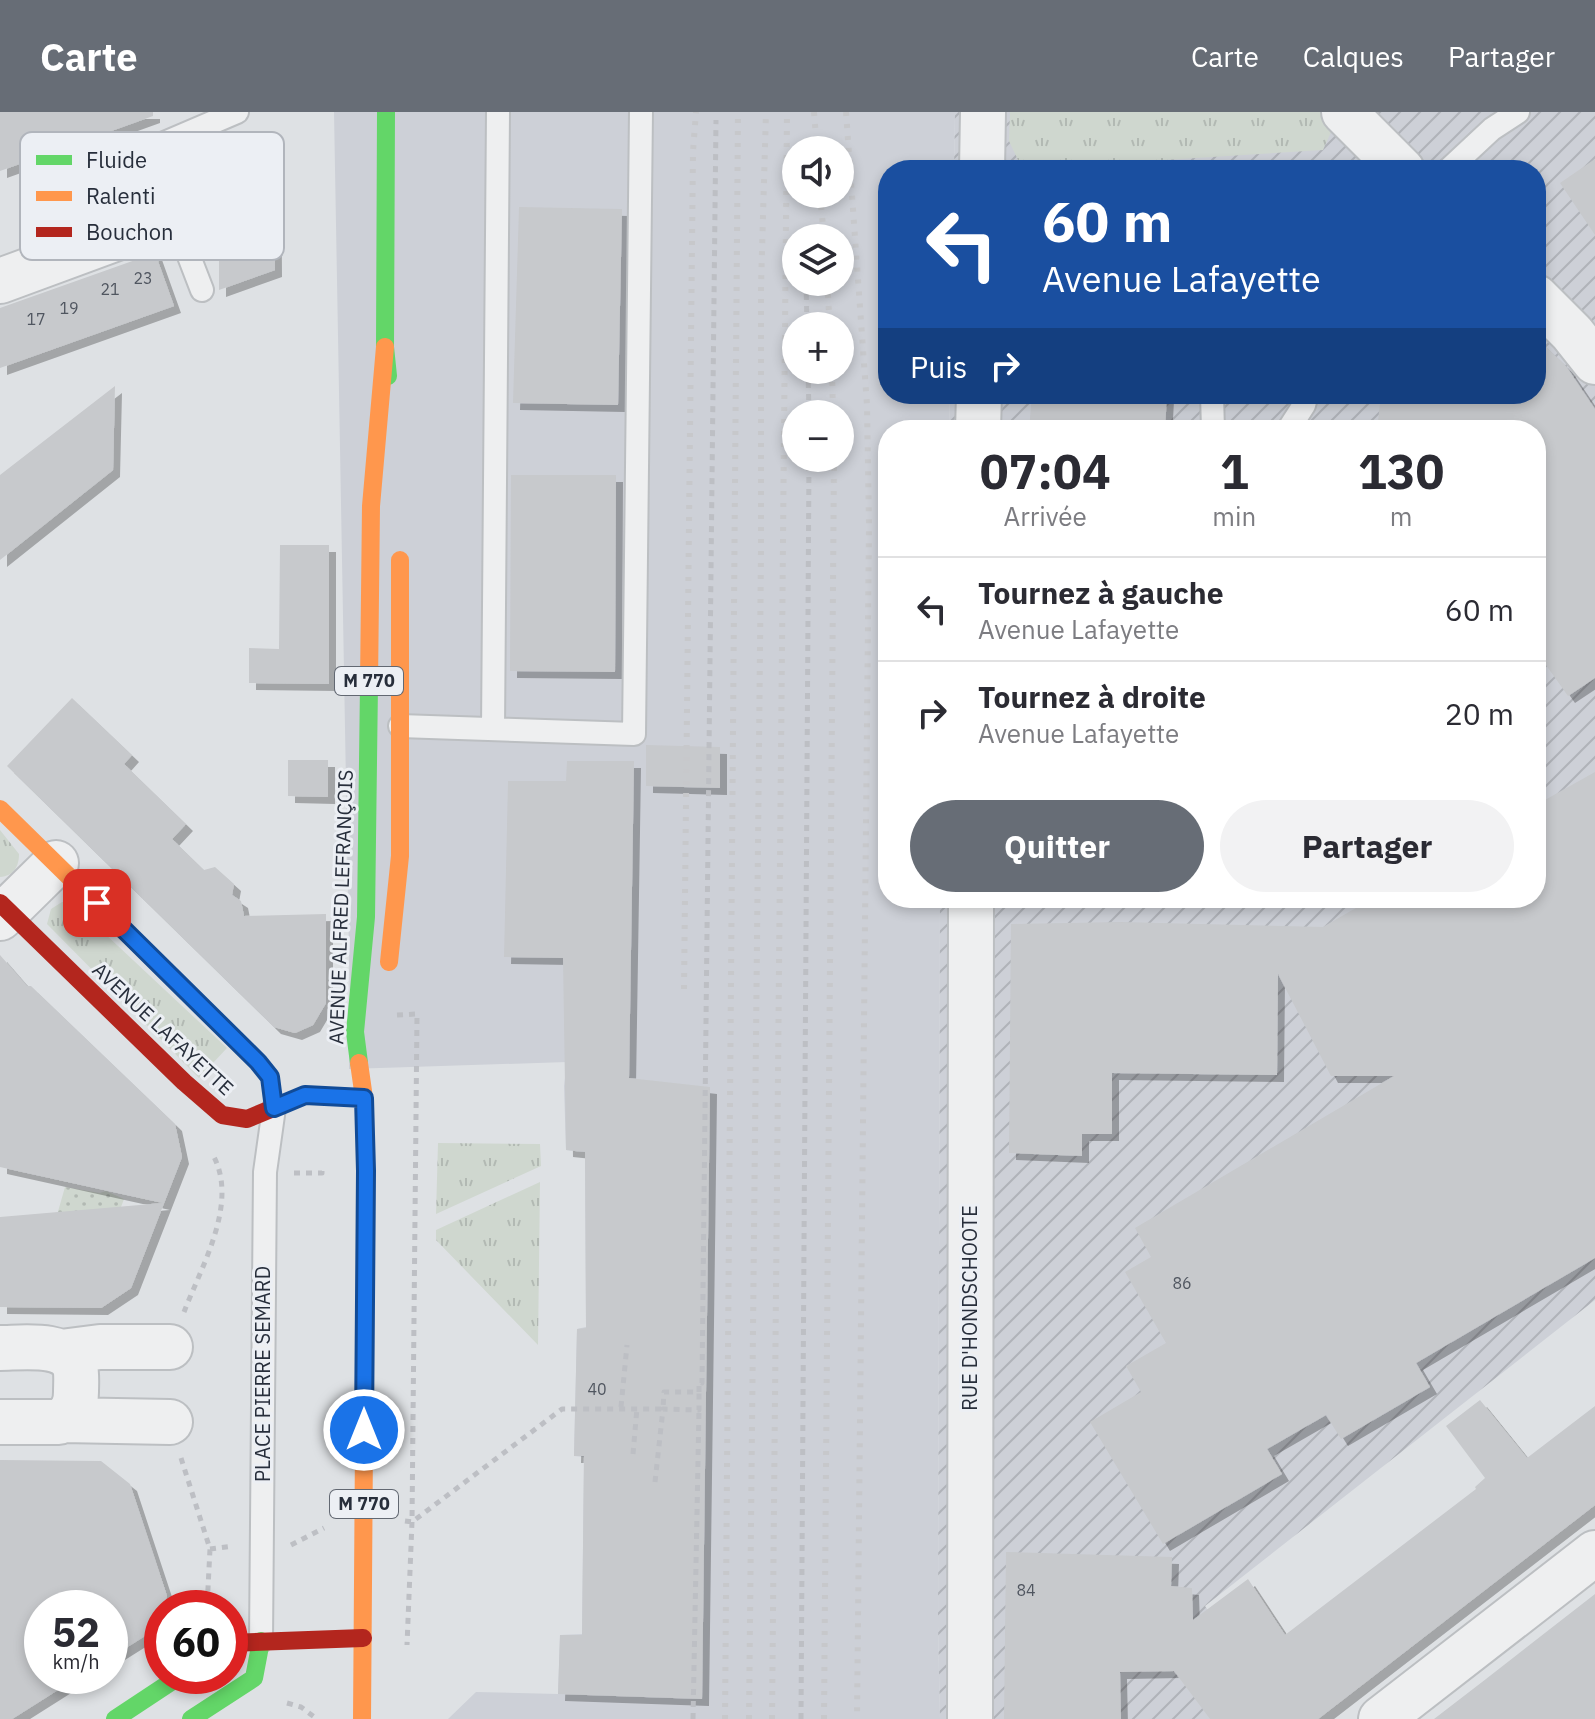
<!DOCTYPE html>
<html lang="fr">
<meta charset="utf-8">
<style>
:root{--surface:#fff;--page:#f2f2f3;--text:#2b2b33;--muted:#7c7c81;--line:#e1e1e2;--accent:#676d76}
body{margin:0;font-family:"IBM Plex Sans",sans-serif;background:var(--page);color:var(--text);height:100vh;display:flex;flex-direction:column;font-size:30px;white-space:nowrap}
*{box-sizing:border-box;margin:0}
p{font-size:26px;color:var(--muted)}
.icon{flex:none;width:44px;height:44px;fill:none;stroke:currentColor;stroke-width:2;stroke-linecap:round;stroke-linejoin:round}
.map{position:relative;flex:1;overflow:hidden}
.details{position:absolute;left:878px;top:308px;width:668px;height:488px;display:flex;flex-direction:column;background:var(--surface);border-radius:32px;box-shadow:0 4px 12px #0003}
.details>*{flex:none}
.top-card{position:absolute;left:878px;top:48px;width:668px;height:244px;border-radius:32px;box-shadow:0 4px 12px #0003;background:#1a4fa0;color:#fff;overflow:hidden}
.fabs{position:absolute;left:782px;top:24px;display:grid;gap:16px}
.fabs a{display:grid;place-items:center;width:72px;height:72px;border-radius:50%;background:var(--surface);box-shadow:0 4px 12px #0003;font-size:40px}
.speed{position:absolute;left:24px;top:1478px;display:flex;gap:16px;font-size:40px;font-weight:700;text-align:center}
.speed>*{display:grid;place-content:center;width:104px;height:104px;border-radius:50%;background:var(--surface);box-shadow:0 4px 12px #0003;line-height:1}
.speed small{font-size:20px;font-weight:400}
.speed .limit{border:12px solid #d22;background:#fff;color:#111}
.pin{position:absolute;display:grid;place-items:center;width:68px;height:68px;color:#fff;margin:-34px;border-radius:16px;box-shadow:0 4px 12px #0006}
.me{position:absolute;width:88px;margin:-44px;rotate:0deg;stroke-linejoin:round;filter:drop-shadow(0 0 6px #0008)}
.turn{display:flex;align-items:center;gap:28px;height:168px;padding:0 32px;font-size:36px}
.turn .icon{width:104px;height:104px;stroke-width:2.5}
.turn b{display:block;font-size:56px;line-height:68px}
.then{display:flex;align-items:center;height:76px;padding:0 32px;background:#0003;gap:16px;font-size:30px}
.eta{display:flex;justify-content:space-evenly;align-items:center;height:136px;text-align:center}
.eta b{font-size:48px;font-weight:800;line-height:56px}
.button{display:flex;gap:16px;margin-top:auto;padding:16px 32px}
.button a{flex:1;height:92px;border-radius:48px;background:var(--accent);color:#fff;font-size:32px;font-weight:800;line-height:92px;text-align:center}
.button a+a{background:var(--page);color:var(--text)}
ul{padding:0;list-style:none}
li{display:flex;align-items:center;gap:24px;height:104px;padding:0 32px;border-top:2px solid var(--line)}
li div{flex:1}
li b{display:block;font-size:30px}
li em{font-style:normal}
header{display:flex;align-items:center;gap:48px;box-sizing:border-box;height:112px;padding:0 40px;background:var(--accent);color:#fff}
header strong{font-size:38px}
nav{display:flex;gap:44px;margin-inline-start:auto;font-size:28px}
.map>svg:first-child{display:block}
.built{fill:#cdd0d7;fill-rule:evenodd}
.industrial{fill:url(#industrial-furrows)}
.grass{fill:url(#grass-tufts)}
.garden{fill:url(#garden-dots)}
.building{fill:#c7c9cc;filter:url(#shadow)}
.lines{fill:none;stroke-linecap:round;stroke-linejoin:round}
.lane-casing{stroke:#bcbfc2;stroke-width:26}
.street-casing{stroke:#bcbfc2;stroke-width:48}
.path{stroke:#bdbfc4;stroke-width:5;stroke-dasharray:6 6;stroke-linecap:butt}
.lane{stroke:#eeeff0;stroke-width:22}
.street{stroke:#eeeff0;stroke-width:44}
.fast{stroke:#63d668;stroke-width:18}
.slow{stroke:#ff974d;stroke-width:18}
.jam{stroke:#b3261e;stroke-width:18}
.rail{stroke:#c7c8cb;stroke-width:6;stroke-dasharray:4 8;stroke-linecap:butt}
.route-casing{stroke:#114b97;stroke-width:20}
.route{stroke:#1a73e8;stroke-width:14}
.labels{text-anchor:middle;stroke-width:6;stroke-linejoin:round;paint-order:stroke}
.number-label{font-size:16px;fill:#505660}
.shield{fill:#eceff4;stroke:#626872;stroke-width:2}
.shield-label{font-size:18px;font-weight:bold;fill:#272e3b}
.street-label{font-size:20px;fill:#272e3b;stroke:#eceff4}
.key{fill:#eceff4;stroke:#b1b5bc;stroke-width:2}
.key-label{font-size:22px;fill:#272e3b}
</style>
<header>
<strong>Carte</strong>
<nav><a>Carte</a><a>Calques</a><a>Partager</a></nav>
</header>
<div class="map">
<svg width="1595" height="1607" viewBox="0 0 1595 1607">
<defs>
<pattern id="industrial-furrows" width="10" height="10" patternUnits="userSpaceOnUse" patternTransform="scale(2)"><rect width="10" height="10" fill="#cdd0d7"/><path d="M-1 1l2-2M0 10L10 0M9 11l2-2" fill="none" stroke="#b0b3b9"/></pattern>
<pattern id="grass-tufts" width="24" height="20" patternUnits="userSpaceOnUse" patternTransform="scale(2)"><rect width="24" height="20" fill="#cfd7cf"/><path d="M3 7l-1-3M5 7V3M7 7l1-3M15 17l-1-3M17 17v-4M19 17l1-3" fill="none" stroke="#b2b9b3"/></pattern>
<pattern id="garden-dots" width="8" height="8" patternUnits="userSpaceOnUse" patternTransform="scale(2)"><rect width="8" height="8" fill="#cfd7cf"/><path d="M2 2h.1M6 6h.1" fill="none" stroke="#b2b9b3" stroke-width="1.8" stroke-linecap="round"/></pattern>
<filter id="shadow"><feDropShadow dx="7" dy="7" stdDeviation="0" flood-color="#0004"/></filter>
</defs>
<rect width="100%" height="100%" fill="#dee1e4"/>
<path class="built" d="M334,0H955L954,58H888V282H950L949,318H888V786H940L938,1514L940,1607H448L476,1580L558,1582L560,1523L582,1522L584,1345L574,1344L577,1217L586,1215L585,1040L566,1038L564,974L567,950L349,957L350,895ZM796,38H840V82H796ZM796,126H840V170H796ZM796,214H840V258H796ZM796,302H840V346H796Z"/>
<path class="industrial" d="M955,0H1595V1188L1205,1494L1286,1607H940L938,1514L940,786H1536V318H949L950,282H1536V58H954Z"/>
<path class="grass" d="M1010,0H1323L1335,11L1323,38L1036,56L1018,48L1009,29Z
M0,718L19,742C19,754 14,764 0,765Z
M62,790H71L227,936L199,966L47,812L51,797Z
M438,1031L540,1032L541,1054L436,1102Z
M540,1070L538,1233L436,1128V1118Z"/>
<path class="garden" d="M65,1075L100,1081L106,1079L124,1087L108,1130L55,1110Z"/>
<path class="building" d="M0,0H153V4L0,59Z
M274,21L275,158L219,178V23Z
M1595,47V123L1560,71Z
M519,95L622,97L618,293L513,291Z
M155,141L174,194L0,256V196Z
M1536,225L1566,254L1595,297V566L1568,584L1536,539V318H1377L1381,282H1536Z
M115,274L113,358L0,448V363Z
M1032,282H1167L1165,318H1029Z
M511,363H616L615,560L510,559Z
M280,433H329V572L249,571V536L279,537Z
M72,586L132,643L124,652L186,712L172,727L204,758L215,755L234,772L232,783L241,789L244,804L326,802V891L313,913L295,921L274,915L7,654Z
M646,633L720,635V676L646,674Z
M288,648H328V685L288,684Z
M567,649H634L629,966L710,975L702,1587L558,1582L560,1523H582L584,1344H574L577,1217L586,1216L585,1040L566,1038L563,846L504,845L508,669H566Z
M1595,660V1146L1416,1251L1430,1275L1341,1327L1326,1303L1267,1337L1282,1362L1163,1432L1090,1310L1141,1280L1126,1254L1166,1231L1125,1160L1151,1145L1135,1116L1394,964H1331L1278,862L1277,963L1112,961V1022H1082V1044L1009,1041L1011,812L1121,810L1323,815L1373,786H1536V693Z
M0,843L27,874H31L175,1012L182,1045L131,1176L101,1196L0,1195V1105L163,1091L0,1055Z
M1480,1288L1527,1346L1595,1294V1393L1318,1607H1210L1174,1559L1120,1560L1121,1607H1004L1006,1440L1172,1445L1171,1474L1192,1476L1193,1508L1248,1467L1285,1523L1476,1377L1475,1375L1485,1366L1446,1314Z
M0,1348L101,1349L130,1372L167,1484L156,1517L110,1546V1496H42V1564H80L12,1607H0Z
M1595,1482V1607H1434L1486,1567Z"/>
<g class="lines">
<g class="lane-casing">
<path id="lane" d="M1448,58L1492,17L1518,0
M202,178L148,38L237,0
M1212,282L1213,318
M1288,318L1304,293L1307,282
M400,614L634,622L641,0
M493,617L498,0
M261,1529L265,1060L274,996"/>
</g>
<g class="street-casing">
<path id="street" d="M1344,0L1402,58
M982,58L983,0
M0,169L174,105
M1536,185L1572,221L1595,250
M978,318L979,282
M0,806L56,751
M0,1236C21,1236 66,1229 75,1255C77,1262 76,1272 76,1280C76,1294 71,1303 59,1310H0
M61,1240L100,1235H170
M63,1308L170,1310
M970,1607L971,786
M1381,1607L1595,1441"/>
</g>
<path class="path" d="M806,170L807,214
M808,258L809,302
M397,903L417,902L412,1410L407,1533
M294,1061H322V1055
M184,1200C202,1153 239,1091 213,1043
M621,1295L627,1233
M633,1342L637,1296
M181,1346L210,1437L207,1496
M655,1370L663,1297L699,1298V1280
M405,1409L412,1410L562,1297H663L664,1280H699V1270L702,1271L716,8
M291,1433L324,1416
M210,1437L233,1434
M287,1591L301,1595L317,1607
M693,1607L699,1298
M801,1607L809,346"/>
<use href="#lane" class="lane"/>
<use href="#street" class="street"/>
<path class="fast" d="M386,0L385,235L388,264
M359,951L355,920L366,805L369,572
M115,1607L180,1564
M191,1607L254,1566L261,1529"/>
<path class="slow" d="M369,572L371,394L385,235
M0,697L258,950L270,965L274,996
M389,850L400,744V448
M359,951L364,986L366,1059L362,1607"/>
<path class="jam" d="M0,791L184,970L222,1003L247,1007L305,983L364,986
M230,1531L363,1526"/>
<path class="rail" d="M814,0L817,38
M846,0L867,293L869,413L857,1607
M820,82L824,126
M827,170L830,214
M832,258L833,302
M684,877L693,39L696,0
M725,1607L738,0
M749,1607L761,440V174L766,0
M772,1607L787,0
M824,1607L834,346"/>
</g>
<g class="lines">
<g class="route-casing">
<path id="route" d="M97,791L258,950L270,965L274,996L305,983L364,986L366,1059L364,1318"/>
</g>
<use href="#route" class="route"/>
</g>
<g class="labels">
<g class="number-label">
<text x="143" y="172">23</text>
<text x="110" y="183">21</text>
<text x="69" y="202">19</text>
<text x="36" y="213">17</text>
<text x="1182" y="1177">86</text>
<text x="597" y="1283">40</text>
<text x="1026" y="1484">84</text>
</g>
<g class="shield">
<rect x="335" y="555" width="68" height="28" rx="6"/>
<rect x="330" y="1378" width="68" height="28" rx="6"/>
</g>
<g class="shield-label">
<text x="369" y="575">M 770</text>
<text x="364" y="1398">M 770</text>
</g>
<g class="street-label">
<text transform="translate(341 795) rotate(-88)" y="7">AVENUE ALFRED LEFRANÇOIS</text>
<text transform="translate(163 917) rotate(43)" y="7">AVENUE LAFAYETTE</text>
<text transform="translate(970 1196) rotate(-90)" y="7">RUE D'HONDSCHOOTE</text>
<text transform="translate(263 1262) rotate(-90)" y="7">PLACE PIERRE SEMARD</text>
</g>
</g>
<rect x="20" y="20" width="264" height="128" rx="12" class="key"/>
<rect x="36" y="43" width="36" height="10" fill="#63d668"/>
<rect x="36" y="79" width="36" height="10" fill="#ff974d"/>
<rect x="36" y="115" width="36" height="10" fill="#b3261e"/>
<g class="key-label">
<text x="86" y="56">Fluide</text>
<text x="86" y="92">Ralenti</text>
<text x="86" y="128">Bouchon</text>
</g>
</svg>
<div class="fabs">
<a><svg class="icon" aria-label="sound" viewBox="0 0 24 24"><path d="M4 9h4l5-4v14l-5-4H4zM17 9q2 3 0 6"/></svg></a>
<a><svg class="icon" aria-label="layers" viewBox="0 0 24 24"><path d="M12 4l9 5-9 5-9-5zM3 14l9 5 9-5"/></svg></a>
<a>+</a>
<a>−</a>
</div>
<div class="speed"><div>52<small>km/h</small></div><div class="limit">60</div></div>
<div class="pin" style="left:97px;top:791px;background:#d93025"><svg class="icon" aria-label="arrive" viewBox="0 0 24 24"><path d="M6 21V4h12l-3 4 3 4H6"/></svg></div>
<svg class="me" style="left:364px;top:1318px" viewBox="-20 -20 40 40"><circle r="17" fill="#1a73e8" stroke="#fff" stroke-width="3"/><path d="M0-11L8 9 0 5-8 9z" fill="#fff"/></svg>
<div class="top-card">
<div class="turn"><svg class="icon" aria-label="left" viewBox="0 0 24 24"><path d="M17 20v-9H6M10 6l-5 5 5 5"/></svg><div><b>60 m</b>Avenue Lafayette</div></div>
<div class="then">Puis<svg class="icon" aria-label="right" viewBox="0 0 24 24"><path d="M7 20v-9h11M14 6l5 5-5 5"/></svg></div>
</div>
<section class="details">
<div class="eta">
<div><b>07:04</b><p>Arrivée</p></div>
<div><b>1</b><p>min</p></div>
<div><b>130</b><p>m</p></div>
</div>
<ul>
<li><svg class="icon" aria-label="left" viewBox="0 0 24 24"><path d="M17 20v-9H6M10 6l-5 5 5 5"/></svg><div><b>Tournez à gauche</b><p>Avenue Lafayette</p></div><em>60 m</em></li>
<li><svg class="icon" aria-label="right" viewBox="0 0 24 24"><path d="M7 20v-9h11M14 6l5 5-5 5"/></svg><div><b>Tournez à droite</b><p>Avenue Lafayette</p></div><em>20 m</em></li>
</ul>
<div class="button"><a>Quitter</a><a>Partager</a></div>
</section>
</div>
